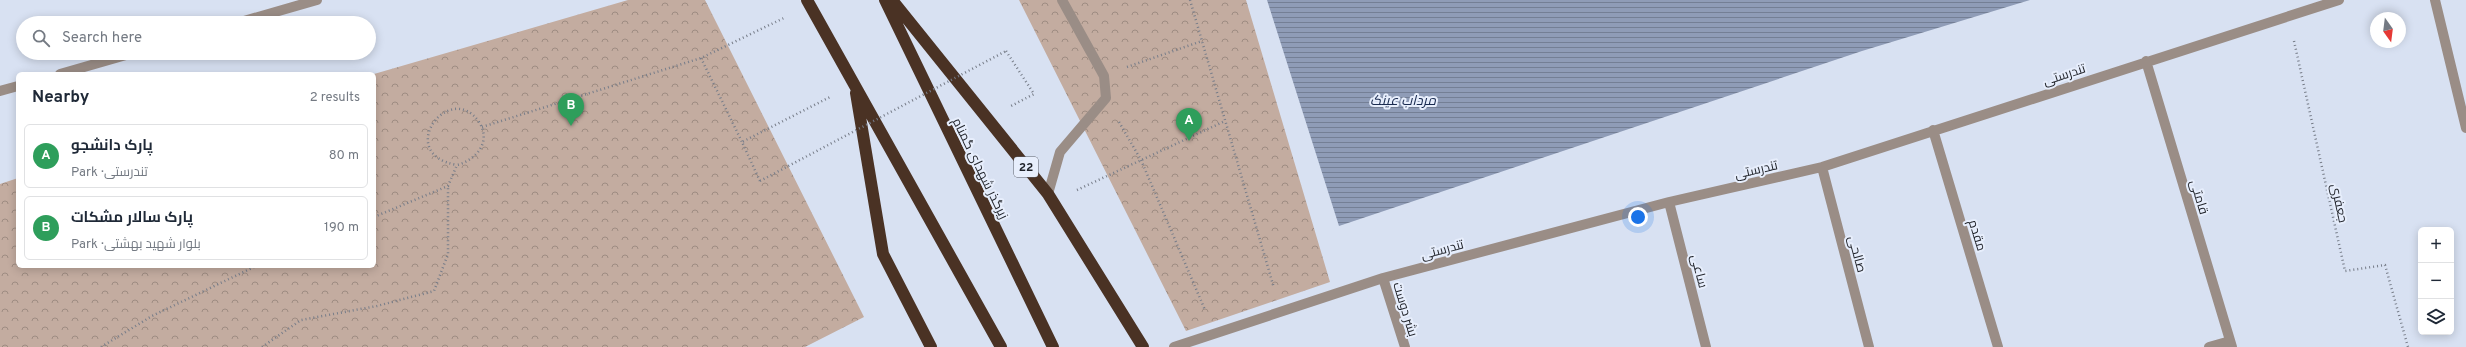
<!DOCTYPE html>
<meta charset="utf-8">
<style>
body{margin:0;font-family:Overpass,Cairo,sans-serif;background:#f2f2f3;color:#1f2937}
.controls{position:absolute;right:12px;bottom:12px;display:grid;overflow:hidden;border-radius:6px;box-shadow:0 2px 10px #0003}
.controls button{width:36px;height:36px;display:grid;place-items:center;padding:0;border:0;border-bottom:1px solid #e0e1e3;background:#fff;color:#1f2937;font:20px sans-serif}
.compass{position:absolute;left:2370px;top:12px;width:36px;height:36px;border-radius:50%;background:#fff;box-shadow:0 2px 10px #0003;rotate:166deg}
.you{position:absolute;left:1638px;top:217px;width:14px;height:14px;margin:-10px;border:3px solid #fff;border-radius:50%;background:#1a73e8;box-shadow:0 0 0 6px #1a73e833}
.badge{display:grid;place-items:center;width:26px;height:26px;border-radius:50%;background:#8d491c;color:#fff;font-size:13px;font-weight:700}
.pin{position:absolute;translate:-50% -33px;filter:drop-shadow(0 1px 2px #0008)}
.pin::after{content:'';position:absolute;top:21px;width:14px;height:12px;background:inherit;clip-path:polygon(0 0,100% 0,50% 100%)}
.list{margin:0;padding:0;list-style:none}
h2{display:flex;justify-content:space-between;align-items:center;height:52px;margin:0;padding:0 16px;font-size:17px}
h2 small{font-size:13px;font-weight:400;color:#747a83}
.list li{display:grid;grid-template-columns:26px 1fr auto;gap:12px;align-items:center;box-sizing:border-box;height:64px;margin:0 8px 8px;padding:0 8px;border:1px solid #e0e1e3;border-radius:6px}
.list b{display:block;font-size:15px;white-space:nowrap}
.list p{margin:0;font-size:13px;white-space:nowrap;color:#747a83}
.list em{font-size:13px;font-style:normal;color:#747a83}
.icon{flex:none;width:22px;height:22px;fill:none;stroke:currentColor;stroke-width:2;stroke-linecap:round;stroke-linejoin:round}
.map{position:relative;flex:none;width:2466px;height:347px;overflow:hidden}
.search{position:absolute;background:#fff;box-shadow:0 2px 10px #0003;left:16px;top:16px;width:360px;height:44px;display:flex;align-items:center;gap:10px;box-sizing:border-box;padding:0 14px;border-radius:22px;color:#747a83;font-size:15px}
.panel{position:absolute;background:#fff;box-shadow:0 2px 10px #0003;left:16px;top:72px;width:360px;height:196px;border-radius:6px}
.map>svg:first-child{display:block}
</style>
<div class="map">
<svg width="2466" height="347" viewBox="0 0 2466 347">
<defs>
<pattern id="park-crowns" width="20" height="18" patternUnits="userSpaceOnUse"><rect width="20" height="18" fill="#c3aca0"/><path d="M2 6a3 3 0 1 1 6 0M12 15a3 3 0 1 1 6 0" fill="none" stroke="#9e8c82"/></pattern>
<pattern id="water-rules" width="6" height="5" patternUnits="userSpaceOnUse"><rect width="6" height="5" fill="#8f9cb7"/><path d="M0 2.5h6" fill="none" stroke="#747f95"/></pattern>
</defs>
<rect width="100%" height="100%" fill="#d8e1f2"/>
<path fill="url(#park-crowns)" d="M628,0H705L864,317L805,347H0V184L18,178V266H374V74Z
M1019,0H1246L1330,282L1186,331Z"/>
<path fill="url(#water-rules)" d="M1267,0H2030L1862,51L1339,226Z"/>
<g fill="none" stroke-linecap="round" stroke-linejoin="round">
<path stroke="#777d89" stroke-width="2.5" stroke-dasharray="1 3" stroke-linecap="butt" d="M1190,0L1274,288
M2294,41L2345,271L2385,265L2408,347
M1006,51L1034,94L1011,106
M701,58L742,142
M1127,67L1202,41
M1119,122L1141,160L1205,310
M482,127L701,58L786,17
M760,181L742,142L830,97
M1077,190L1225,121
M374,217L448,186L457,165C476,160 492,142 479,122C450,79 393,154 457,165
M101,347L152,316L256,266
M262,347L301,320L377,306L434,291L448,254V186"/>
<path stroke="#9a8d86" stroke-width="10" d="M2435,0L2466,128
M237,23L317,0
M2146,61L2232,347
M60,74L133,53
M0,91L18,86
M1933,130L1998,347
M1822,167L1869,347
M1048,194L1060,152L1106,98L1104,76L1062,0
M1669,202L1706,347
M1383,278L1405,347
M1174,347L1383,278L1669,202L1822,167L2339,0
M2209,347L2230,341"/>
<path stroke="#4a3224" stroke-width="12" d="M807,0L1001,347
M885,0L1053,347
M892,0L1048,194L1143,347
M856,93L883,254L931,347"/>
<path stroke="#777d89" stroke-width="2.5" stroke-dasharray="1 3" stroke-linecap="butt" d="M760,181L1006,51"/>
</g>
<g text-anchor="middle" stroke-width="4" stroke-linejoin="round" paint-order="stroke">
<rect fill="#e7eefc" stroke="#5a5e68" stroke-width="1" x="1014" y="157" width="24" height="20" rx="3"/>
<g font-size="12" font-weight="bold" fill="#1e2128">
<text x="1026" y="171">22</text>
</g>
<g font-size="13" fill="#1e2128" stroke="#e7eefc">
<text transform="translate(2064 74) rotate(-18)" y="5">تندرستی</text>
<text transform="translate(981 168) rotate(64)" y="5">زیرگذر شهدای گمنام</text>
<text transform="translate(1756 169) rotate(-13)" y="5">تندرستی</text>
<text transform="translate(2200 197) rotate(73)" y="5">قامتی</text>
<text transform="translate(2340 203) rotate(78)" y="5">جعفری</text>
<text transform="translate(1978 235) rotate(73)" y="5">مقدم</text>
<text transform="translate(1442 249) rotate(-15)" y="5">تندرستی</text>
<text transform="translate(1858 254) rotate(75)" y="5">صالحی</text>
<text transform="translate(1700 271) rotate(76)" y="5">ساعی</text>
<text transform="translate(1406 309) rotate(73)" y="5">بشر دوست</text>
</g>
<g font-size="14" font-style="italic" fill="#192a4f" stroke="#e7eefc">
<text x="1403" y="105">مرداب عینک</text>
</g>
</g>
</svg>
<div class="controls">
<button>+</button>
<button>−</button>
<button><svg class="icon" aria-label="layers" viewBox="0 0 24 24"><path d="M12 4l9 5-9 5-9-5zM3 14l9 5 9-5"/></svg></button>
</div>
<svg class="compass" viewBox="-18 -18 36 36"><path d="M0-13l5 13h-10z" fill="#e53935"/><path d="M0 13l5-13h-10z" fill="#747a83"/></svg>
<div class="you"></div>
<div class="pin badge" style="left:1189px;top:141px;background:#2e9e5b">A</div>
<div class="pin badge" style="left:571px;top:126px;background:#2e9e5b">B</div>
<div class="search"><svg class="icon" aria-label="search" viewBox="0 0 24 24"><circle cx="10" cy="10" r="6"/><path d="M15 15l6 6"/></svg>Search here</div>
<section class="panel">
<h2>Nearby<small>2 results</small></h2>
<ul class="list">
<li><span class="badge" style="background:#2e9e5b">A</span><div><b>پارک دانشجو</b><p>Park · تندرستی</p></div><em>80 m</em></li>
<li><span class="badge" style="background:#2e9e5b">B</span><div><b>پارک سالار مشکات</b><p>Park · بلوار شهید بهشتی</p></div><em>190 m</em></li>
</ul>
</section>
</div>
